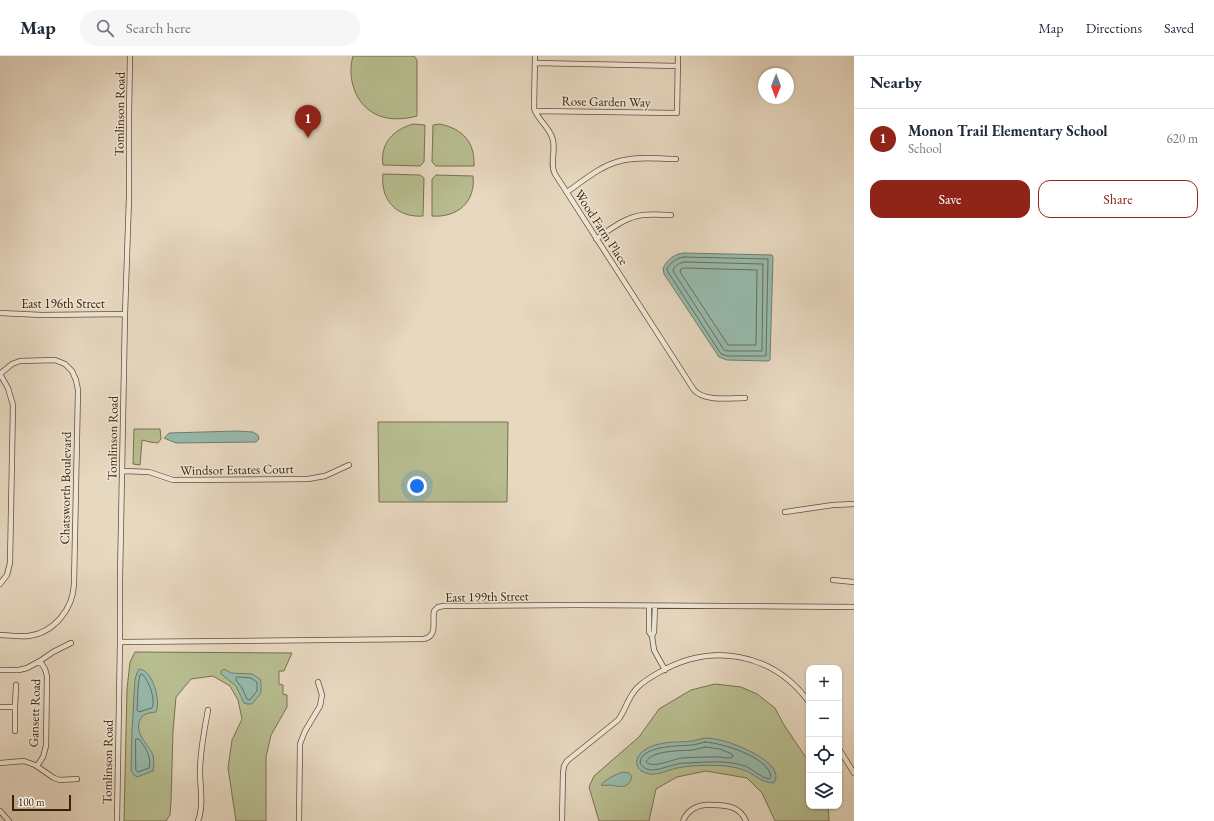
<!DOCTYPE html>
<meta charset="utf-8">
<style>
body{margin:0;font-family:"EB Garamond",serif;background:#f6f6f7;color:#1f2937}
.controls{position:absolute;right:12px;bottom:12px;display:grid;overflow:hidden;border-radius:8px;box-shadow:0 1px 3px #0004}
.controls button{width:36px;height:36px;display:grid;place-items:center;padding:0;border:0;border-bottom:1px solid #e0e1e3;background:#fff;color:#1f2937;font:20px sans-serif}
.compass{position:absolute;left:758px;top:12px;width:36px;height:36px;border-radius:50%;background:#fff;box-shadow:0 1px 3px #0004;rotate:181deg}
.scale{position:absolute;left:12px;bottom:10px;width:59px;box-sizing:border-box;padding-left:4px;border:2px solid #3b210b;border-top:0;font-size:11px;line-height:14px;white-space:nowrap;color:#3b210b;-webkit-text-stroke:3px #efe6d6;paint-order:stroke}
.you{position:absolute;left:417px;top:430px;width:14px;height:14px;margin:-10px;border:3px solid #fff;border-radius:50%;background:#1a73e8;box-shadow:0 0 0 6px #1a73e833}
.badge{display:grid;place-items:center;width:26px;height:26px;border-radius:50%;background:#8f2418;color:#fff;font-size:13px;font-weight:700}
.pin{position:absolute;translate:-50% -33px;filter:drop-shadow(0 1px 2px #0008)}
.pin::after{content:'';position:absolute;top:21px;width:14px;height:12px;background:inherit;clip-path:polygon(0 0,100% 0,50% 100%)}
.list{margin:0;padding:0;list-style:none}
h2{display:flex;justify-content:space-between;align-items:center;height:52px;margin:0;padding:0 16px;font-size:17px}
h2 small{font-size:13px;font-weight:400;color:#747a83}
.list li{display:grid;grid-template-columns:26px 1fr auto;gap:12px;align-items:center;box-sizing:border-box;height:60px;padding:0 16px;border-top:1px solid #e0e1e3}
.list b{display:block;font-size:15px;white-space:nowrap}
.list p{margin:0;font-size:13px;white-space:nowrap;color:#747a83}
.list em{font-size:13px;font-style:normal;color:#747a83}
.actions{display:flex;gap:8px;padding:12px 16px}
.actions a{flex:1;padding:9px 0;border:1px solid #8f2418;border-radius:12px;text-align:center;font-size:14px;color:#8f2418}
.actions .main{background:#8f2418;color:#fff}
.icon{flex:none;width:22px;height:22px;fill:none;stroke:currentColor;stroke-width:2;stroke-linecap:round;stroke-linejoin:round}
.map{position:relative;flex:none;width:854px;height:765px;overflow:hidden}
header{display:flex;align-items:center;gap:24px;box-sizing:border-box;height:56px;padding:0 20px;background:#fff;border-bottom:1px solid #e0e1e3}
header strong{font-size:19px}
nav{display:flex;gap:22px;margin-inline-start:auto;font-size:14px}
.search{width:280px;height:36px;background:#f6f6f7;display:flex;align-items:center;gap:10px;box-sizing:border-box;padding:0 14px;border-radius:22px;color:#747a83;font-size:15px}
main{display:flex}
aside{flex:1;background:#fff}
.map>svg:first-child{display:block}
</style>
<header>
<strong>Map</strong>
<div class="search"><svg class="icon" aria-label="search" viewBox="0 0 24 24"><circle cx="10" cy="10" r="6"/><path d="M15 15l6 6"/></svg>Search here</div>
<nav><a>Map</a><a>Directions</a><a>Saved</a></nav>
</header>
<main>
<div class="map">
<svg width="854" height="765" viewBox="0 0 854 765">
<rect width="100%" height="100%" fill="#e7d8c0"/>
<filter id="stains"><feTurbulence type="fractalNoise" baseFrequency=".005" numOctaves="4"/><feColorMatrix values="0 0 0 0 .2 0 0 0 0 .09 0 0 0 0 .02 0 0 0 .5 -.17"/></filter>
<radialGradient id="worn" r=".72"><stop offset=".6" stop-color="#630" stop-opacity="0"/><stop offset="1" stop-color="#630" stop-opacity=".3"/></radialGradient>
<path fill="#b8be91" stroke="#7a704e" d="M353,0H414L417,4V60C406,63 393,64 383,61C357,54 346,24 353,0Z
M413,68L425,69L424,106L420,110L383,109C380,87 393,74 413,68Z
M440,68C463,73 475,86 474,110H436L432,106L433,69Z
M383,118L420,119L424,122L423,160C397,162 380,144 383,118Z
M436,119L473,120C476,146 457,162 432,160V123Z
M378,366H508L507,446H379Z
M134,373H160L161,383L158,387L150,386L142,384L140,409L133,408Z
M135,596L292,597L284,615H279V628L283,629V638L287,639V651L271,679L266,701V765H236L228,712L232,684L242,663L238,644L230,630L213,620L191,623L176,641L173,675L171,746L170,759L166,765H124L127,633L130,606Z
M715,628L741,631L757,638L775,652L784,669L809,706V750H828L829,765H775L762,737L747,722L706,715L677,721L656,733L649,765H599L589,731L594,720L639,681L659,653L691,634Z"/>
<path fill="#97baad" stroke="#727d6c" d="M684,197L772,199L773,201L770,304L768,305L727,304L719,301L664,218L663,212C668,203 674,198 684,197Z
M237,375L253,376L258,379L259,383L256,386L176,387L164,382L169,377Z
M139,613C153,614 161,646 156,656C149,657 143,657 140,664C134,677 148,688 153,699C154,704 154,710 153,715L137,721L134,719L131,715L132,675L135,623L137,617Z
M224,613L231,617L252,618L260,623L261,627V637L252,648H247L244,647L236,630L221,618V615Z
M705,682C710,682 715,683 720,684C734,687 787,707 774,727C760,726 757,720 746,715C740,712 732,711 726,710C710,709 692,709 677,712C668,714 659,719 650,718C645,717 640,715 638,711C635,706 637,701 641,697C655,684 676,687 693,685C697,684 701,683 705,682Z
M622,716L629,717L632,721C628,733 621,731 611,729C607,729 604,730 601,729C606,723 615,719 622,716Z"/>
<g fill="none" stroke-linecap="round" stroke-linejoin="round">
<path stroke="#696e5c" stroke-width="1" d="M684,201L768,203L766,300H728L721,298L668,216L667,212C672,206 676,202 684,201Z
M685,206L763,208L762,295H728L724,294L673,215C674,209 680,207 685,206Z
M685,212L757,214L756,289H728L680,216L681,213Z
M142,618C149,624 156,644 152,652L145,654L139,656L137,654C138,643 137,631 140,619Z
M238,621L251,622L257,626V635L250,644L247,643L242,632L236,624V622Z
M136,683H139C145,691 152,701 149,712L138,716L136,714Z
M705,686C722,687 769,701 771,721L769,723C760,721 754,714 745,710C728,704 707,706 689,707C684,707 679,707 674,709C663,711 648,720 640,707C641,689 680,690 693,689C697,688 701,687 705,686Z
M705,691L720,693L732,698L733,701C729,703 723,701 718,701C706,701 694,701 682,702C673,703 653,713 646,706C652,694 680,695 693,694C697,693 701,692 705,691Z"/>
<g stroke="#664f38" stroke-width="6">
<path id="minor" d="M535,0L534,52C537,63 548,70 552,81C557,93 549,107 555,118L694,334C705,346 730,342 745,342
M535,7L678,10
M535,55L677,57L678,0
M567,136C583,125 600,110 620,105C638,100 658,103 676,103
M596,183C611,173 625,161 643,159C652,158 662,159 671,159
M0,257L42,259L125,258
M0,318L12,308L20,305L55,304L65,308L72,315L76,324L78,334L74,528C73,553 54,577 28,580C19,581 9,579 0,579
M0,318L8,332L13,349L10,507L7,519L0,528
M123,415L149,416L173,424L308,423L325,420L349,409
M785,456L833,449L854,448
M833,524L854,526
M649,550V576L652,580L654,594L665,614
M652,580L654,576L655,550
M120,586L424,583C438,580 432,565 434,555L438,551L444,550L577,549L854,551
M0,614H19L27,612L40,605L53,596L71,587
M0,651H15L16,629
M15,651V675
M839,693L854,717
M0,707L24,705L35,709L54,722L60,724L77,723
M37,710L43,701L46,690L47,620L45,613L40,605
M0,755L9,765
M117,765L120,586V522L125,258L129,142V58L130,0
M198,765C204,750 200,731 200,716C200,695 204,675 208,654
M299,765L300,688L305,675L320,650L322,639L318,626
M562,765L563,717L564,710L567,705L618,664C626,654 628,640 638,631C644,625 651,621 658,617C711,586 772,596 809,646
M683,765C689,751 701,748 714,749C728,749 740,751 746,765"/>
</g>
<use href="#minor" stroke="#efe6d6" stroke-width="4.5"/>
</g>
<g text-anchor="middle" stroke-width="3" stroke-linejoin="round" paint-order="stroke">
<g font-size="13" fill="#3b210b" stroke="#efe6d6">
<text transform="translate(606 45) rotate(1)" y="5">Rose Garden Way</text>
<text transform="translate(119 58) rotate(-89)" y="5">Tomlinson Road</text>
<text transform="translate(602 171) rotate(57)" y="5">Wood Farm Place</text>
<text x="63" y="252">East 196th Street</text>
<text transform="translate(112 382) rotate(-89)" y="5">Tomlinson Road</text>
<text transform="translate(237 413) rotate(-1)" y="5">Windsor Estates Court</text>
<text transform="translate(65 432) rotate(-89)" y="5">Chatsworth Boulevard</text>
<text transform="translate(487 540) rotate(-1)" y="5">East 199th Street</text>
<text transform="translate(34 657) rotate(-88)" y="5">Gansett Road</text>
<text transform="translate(107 706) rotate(-89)" y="5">Tomlinson Road</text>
</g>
</g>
<rect width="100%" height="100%" filter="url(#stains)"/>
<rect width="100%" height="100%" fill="url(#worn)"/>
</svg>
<div class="controls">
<button>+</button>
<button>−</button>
<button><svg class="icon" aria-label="locate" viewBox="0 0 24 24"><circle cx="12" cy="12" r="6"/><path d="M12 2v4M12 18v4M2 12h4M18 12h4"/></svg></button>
<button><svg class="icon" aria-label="layers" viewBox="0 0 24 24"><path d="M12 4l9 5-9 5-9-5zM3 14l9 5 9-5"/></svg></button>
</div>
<svg class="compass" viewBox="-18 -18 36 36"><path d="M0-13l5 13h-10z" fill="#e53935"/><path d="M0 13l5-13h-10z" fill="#747a83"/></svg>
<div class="scale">100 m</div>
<div class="you"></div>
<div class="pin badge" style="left:308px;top:82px">1</div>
</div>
<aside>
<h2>Nearby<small></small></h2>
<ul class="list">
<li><span class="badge">1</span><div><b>Monon Trail Elementary School</b><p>School</p></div><em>620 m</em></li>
</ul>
<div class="actions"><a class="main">Save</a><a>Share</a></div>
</aside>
</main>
